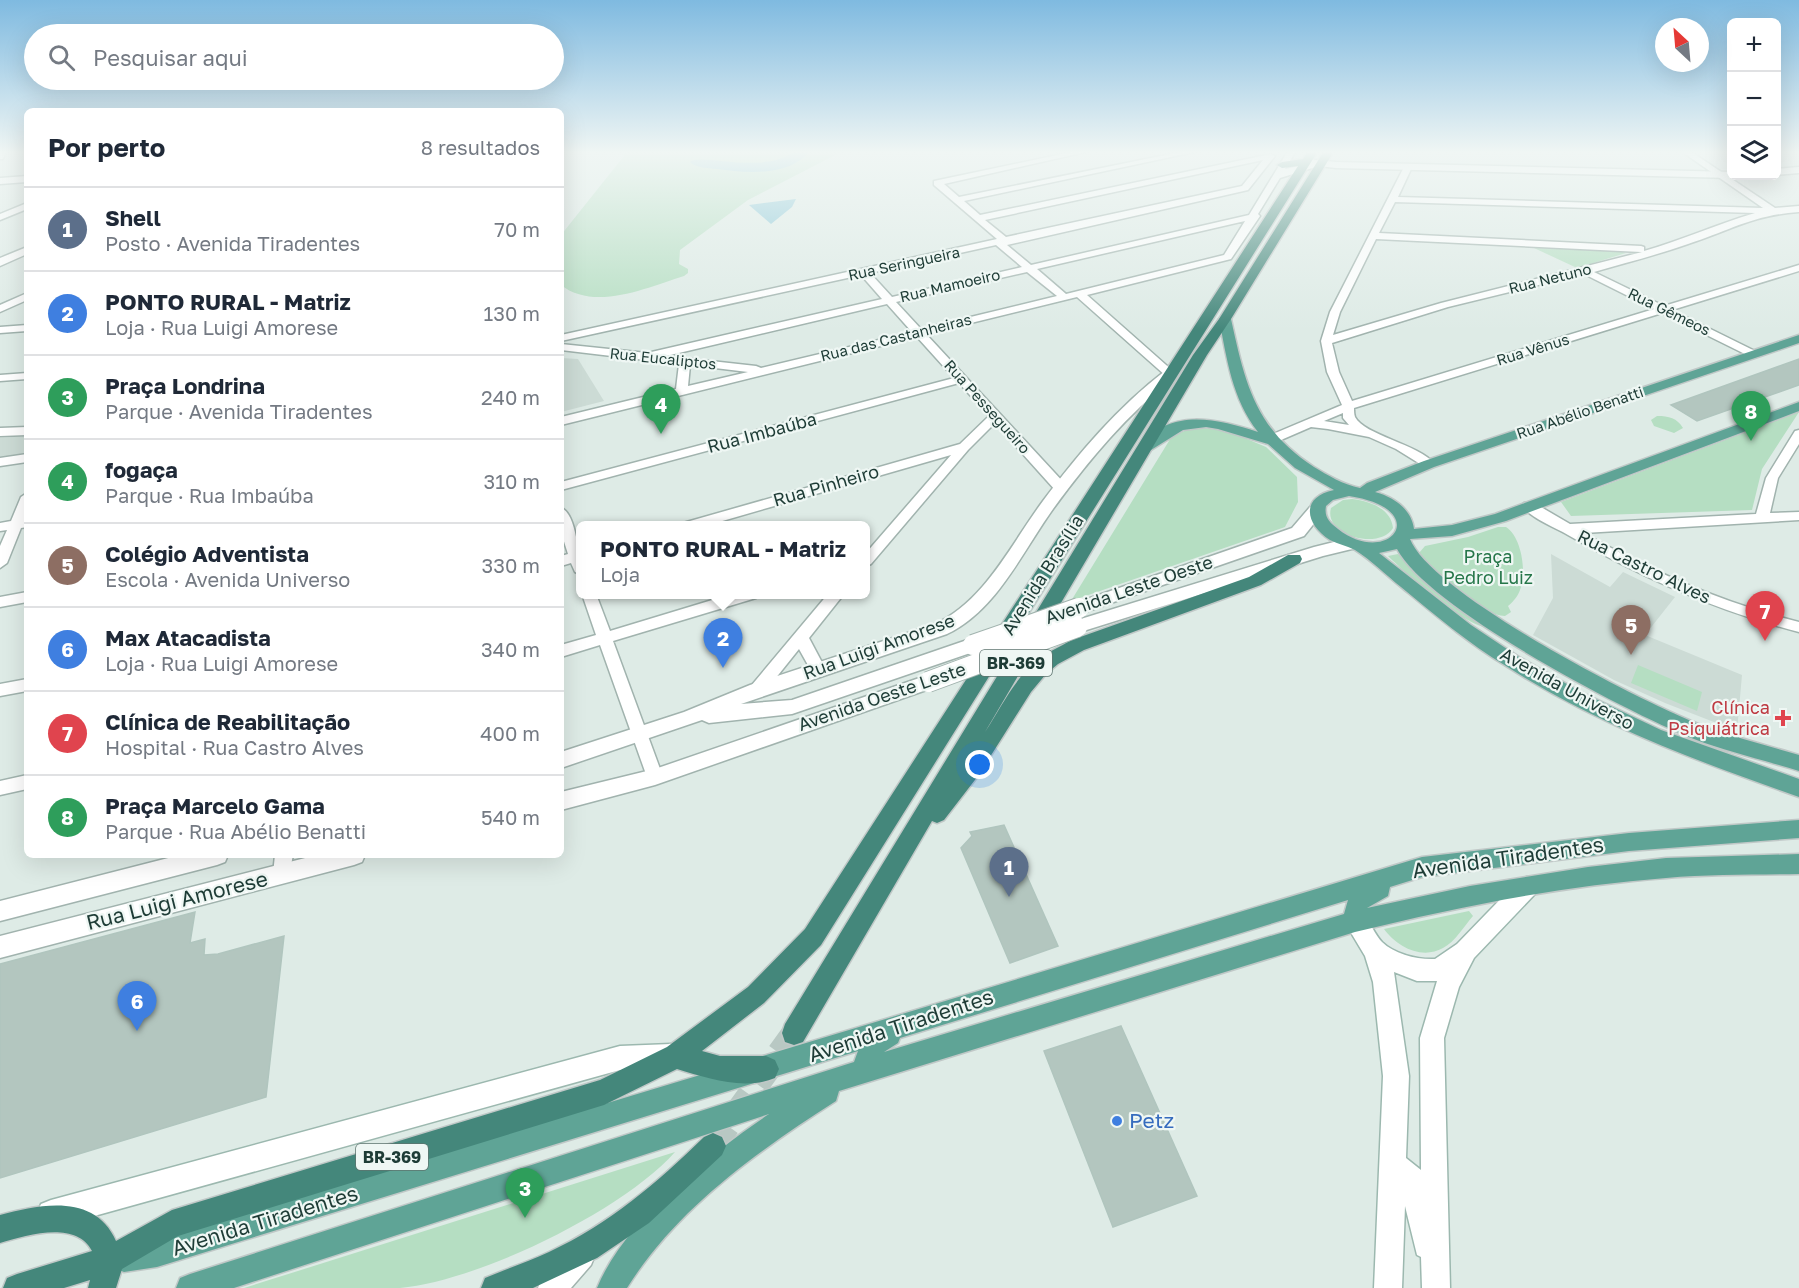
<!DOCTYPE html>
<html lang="pt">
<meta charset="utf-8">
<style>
body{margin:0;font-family:"Golos Text",sans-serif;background:#f6f6f7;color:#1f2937}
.controls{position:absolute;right:18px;top:18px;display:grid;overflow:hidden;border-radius:9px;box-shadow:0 6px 24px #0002}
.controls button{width:54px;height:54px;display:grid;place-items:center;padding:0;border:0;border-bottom:2px solid #e0e1e3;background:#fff;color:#1f2937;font:30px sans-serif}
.compass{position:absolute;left:1655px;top:18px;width:54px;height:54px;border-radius:50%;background:#fff;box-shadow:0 6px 24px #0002;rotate:334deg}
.you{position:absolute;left:980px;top:765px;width:21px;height:21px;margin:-15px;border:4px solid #fff;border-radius:50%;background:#1a73e8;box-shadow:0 0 0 9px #1a73e833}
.badge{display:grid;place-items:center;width:39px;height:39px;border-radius:50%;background:#0f766e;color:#fff;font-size:20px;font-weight:700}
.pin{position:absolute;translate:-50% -50px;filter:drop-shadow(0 2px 3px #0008)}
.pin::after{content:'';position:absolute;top:32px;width:21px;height:18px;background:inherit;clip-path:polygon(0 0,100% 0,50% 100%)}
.popup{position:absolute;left:576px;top:521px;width:294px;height:78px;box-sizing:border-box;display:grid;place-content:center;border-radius:9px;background:#fff;filter:drop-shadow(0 2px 4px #0005);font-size:20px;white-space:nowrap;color:#747a83}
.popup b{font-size:22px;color:#1f2937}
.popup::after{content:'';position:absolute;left:50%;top:100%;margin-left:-12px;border:12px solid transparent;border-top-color:#fff}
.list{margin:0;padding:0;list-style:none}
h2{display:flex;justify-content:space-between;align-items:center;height:78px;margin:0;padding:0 24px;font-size:26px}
h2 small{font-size:20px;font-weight:400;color:#747a83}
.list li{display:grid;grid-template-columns:39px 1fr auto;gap:18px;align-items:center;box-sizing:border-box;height:84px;padding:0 24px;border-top:2px solid #e0e1e3}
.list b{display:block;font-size:22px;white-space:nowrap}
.list p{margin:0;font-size:20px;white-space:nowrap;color:#747a83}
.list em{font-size:20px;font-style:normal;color:#747a83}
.icon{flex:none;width:33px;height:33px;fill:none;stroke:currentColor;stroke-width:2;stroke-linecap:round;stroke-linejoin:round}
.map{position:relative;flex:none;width:1799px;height:1288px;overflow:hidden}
.search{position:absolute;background:#fff;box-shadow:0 6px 24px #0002;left:24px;top:24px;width:540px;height:66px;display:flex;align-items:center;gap:15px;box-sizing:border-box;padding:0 21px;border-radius:33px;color:#747a83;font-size:22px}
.panel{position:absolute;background:#fff;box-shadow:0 6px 24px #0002;left:24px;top:108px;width:540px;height:750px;border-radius:9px}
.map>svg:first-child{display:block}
</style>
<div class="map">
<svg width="1799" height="1288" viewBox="0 0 1799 1288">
<rect width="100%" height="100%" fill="#deebe6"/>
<path fill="#ccdbd5" d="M561,358L578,359L604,401L561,412Z
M27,436V450L23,455L0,458V438Z
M1551,554L1610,587L1623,572L1675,597L1645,635L1742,675L1737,731L1665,703L1614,680L1533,635L1553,598Z"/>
<path fill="#b5dec2" d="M625,151H843L748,200L680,250L679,264L688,269V273L684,276C648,287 595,312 561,285V235L624,156Z
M1534,248L1619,251L1626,253L1577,268Z
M1799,412L1762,469L1752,510L1571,516L1561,502Z
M1657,416C1669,416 1677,418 1683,428L1674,433L1654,426L1651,420Z
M1194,427L1228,431L1266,447L1297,477L1298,502L1285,527L1071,601L1172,436Z
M1352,499C1369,501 1391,508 1393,528C1379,551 1323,535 1331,508L1343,500Z
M1498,527H1506C1522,537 1527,574 1520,590C1518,596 1513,602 1508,606L1511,612L1505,616C1482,616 1443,577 1424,562L1419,553L1425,546L1468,537Z
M1398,554L1446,596L1494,629C1463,627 1411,578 1388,556Z
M1638,665L1702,692L1697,711L1631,683Z
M1469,911L1473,916C1464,926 1455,942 1443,948C1422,960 1397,947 1384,929Z
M675,1152C623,1211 478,1281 400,1288C383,1288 366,1288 349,1288C314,1288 279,1288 244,1288Z"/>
<path fill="#81c3d5" d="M796,199L792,207L771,224L749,205Z"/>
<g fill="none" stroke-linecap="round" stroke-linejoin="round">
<path fill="#81c3d5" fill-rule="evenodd" d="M795,151H810C789,177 746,173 717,169C708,168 696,168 690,162C700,152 763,176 795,151Z"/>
</g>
<path fill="#b3c6bf" stroke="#b0c5be" stroke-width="1.5" d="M1799,359V385L1697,421L1671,405Z
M1004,825L1058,946L1010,963L961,848L972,836L970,832Z
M195,912L190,943L205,939L204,955L218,954L284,936L266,1097L0,1178V964Z
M1121,1026L1197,1196L1113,1227L1044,1051Z"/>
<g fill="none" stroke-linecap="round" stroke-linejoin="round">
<path stroke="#b8c8c3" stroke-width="25" stroke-dasharray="25 13" stroke-linecap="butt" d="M713,1146L794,1033"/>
<g stroke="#a1b3ae" stroke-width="3">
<path id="minor" d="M0,151H6L3,159H0Z
M1076,151H1090L944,184L959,197L1185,151H1199L964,201L980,215L1271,154L1275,156L1248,190L1007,245L1031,265L1249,215L1288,151H1296L1285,169L1318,162L1322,165L1280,178L1258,214L1260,216L1231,259L1087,295L1174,372V376H1166L1077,297L926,334L1066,485L1067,488L1066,491H1056L995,423L968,450L871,564L866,566V553L951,455L705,526H682L683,523L960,444L989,416L959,383L561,490V482L954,378L917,337L561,425V417L676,389L679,364L561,350V344L647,353L882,299L861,275L561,341V335L997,239L934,185V181ZM1263,160L1242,186L1006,237L985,220ZM1245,221L1224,255L1066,294L1037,269ZM996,245L1022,267L892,297L870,273ZM1027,272L1057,296L921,329L896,302ZM887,304L912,332L761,368L756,366L666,356ZM690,365L748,372L688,386Z
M1681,151H1690L1775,208L1799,206V212C1753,215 1729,231 1688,244C1657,255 1625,263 1594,272L1664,306L1799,265V271L1672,310L1757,352V356H1749L1662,313L1354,408C1354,411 1354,414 1355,417C1364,435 1418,444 1435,464L1433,467H1425L1396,449L1369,437L1328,429L1311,427L1274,443H1266V437L1342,405L1327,372L1321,341L1330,312L1405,165L1412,167L1398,197L1763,208ZM1395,202L1755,213C1718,224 1682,240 1644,251V247L1641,246L1379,233ZM1376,239L1641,252H1642L1441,303L1333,335L1340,312ZM1584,274L1654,309L1352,401L1339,372L1332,343L1448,307ZM1343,413V418L1349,425L1324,421Z
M27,176V182L0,184V178Z
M27,203V209L0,220V214Z
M27,293V300L0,312V305Z
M27,325V331L0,333V327Z
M27,373V379L0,381V375Z
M27,427V435L0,436V428Z
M1799,430V444L1778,478L1770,513L1799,512V520L1584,533C1652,572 1723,603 1799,622V632C1717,611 1642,578 1568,535C1554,527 1532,519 1522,506L1524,503H1534L1570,524L1756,514L1766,478L1795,431Z
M27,454V462L0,466V458Z
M27,493L25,519H27V527L21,528L7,563L0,568V546L7,530L0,531V523L11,521L21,497Z
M561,508C576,512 580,560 580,574L575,572L571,563L561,566V556L568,554L561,532Z
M27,592V602L0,607V597Z
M582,594H596L610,631L732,594H758L756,598L613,641L663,777L661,782L655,784L649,782L647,777L600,645L561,657V645L596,635Z
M828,594H844L809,638L826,670L823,674H813L799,649L763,694H751L749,690L751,686Z
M27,679V691L0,696V684Z
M27,775V789L0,795V781Z
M275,855H293L288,880L282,882L276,880L273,874Z"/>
</g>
<g stroke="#a1b3ae" stroke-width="3">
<path id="tertiary" d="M1306,159L1336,162L1732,172V176H1737L1732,178L1336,168L1302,164V160Z
M1799,167V173L1776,175V169Z
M27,247V254L0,266V258Z
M1170,370L1177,374L1175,377C1127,414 1089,460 1053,509C1022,552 997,610 947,634L741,704L792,700L973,638L979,640L982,645L979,650L792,714L709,723L702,720L561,768V752L684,712L750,685L935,624C985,601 1011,544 1043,501C1079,453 1117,408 1165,371Z
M1316,506L1324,511L1304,536L1085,612L1079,614L1073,612L1070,608L1073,604L1292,528L1310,507Z
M1350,538L1356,540L1358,544L1356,548L1323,556L1077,633L1071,632L1068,627L1071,622L1314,547Z
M928,675L935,677L937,682L935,687L655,785L561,810V792L655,769Z
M180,855H228L225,862L217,865L0,921V901Z
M317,855H365L362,862L354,865L0,958V936Z
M581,1241L591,1245L595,1255L591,1265L571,1288H538C545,1270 563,1248 581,1241Z"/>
</g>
<g stroke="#9cb8af" stroke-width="3">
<path id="secondary" d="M1527,877L1535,880L1538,887L1535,894L1474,958L1459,987L1444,1038L1450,1288H1422L1421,1257L1417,1255L1405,1206L1402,1288H1374L1383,1076L1373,982L1365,956L1344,921L1347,914L1355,910C1369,916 1372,931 1382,942C1394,954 1418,960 1435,959L1457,944L1519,880ZM1394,972L1417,981H1437L1420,1038L1421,1170L1406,1158L1409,1076Z
M671,1044L680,1047L683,1056L680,1065L671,1068L620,1070L51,1228L41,1224L37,1214L41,1204L51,1200L620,1046Z"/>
</g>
<g stroke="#c0c8c7" stroke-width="3">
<path id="primary" d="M1225,315L1231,319C1245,383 1255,429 1314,467C1327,475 1344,485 1360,488L1367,483L1424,461L1799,335V343L1434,467L1375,492C1393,497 1411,508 1414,529L1452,525L1495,514L1799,402V411L1506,521L1452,536L1410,539C1431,594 1648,706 1707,727C1737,738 1769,746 1799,755V771C1764,760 1728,752 1694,739C1627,712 1429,609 1397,549L1379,553L1471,625L1519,657L1581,692L1661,730L1799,779V797C1697,761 1598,725 1506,666C1468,643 1435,615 1401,587C1386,575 1371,560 1355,550C1347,546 1338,544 1330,540C1305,524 1300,497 1334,490L1295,468L1268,444L1218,429L1206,427L1183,430L1151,450H1141L1139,447C1170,407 1217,419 1258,432C1232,399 1227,359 1219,319ZM1349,496C1435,509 1389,569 1338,529C1329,522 1324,517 1326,506L1333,500Z
M1799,820V838L1629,851L1422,877L1390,887L1388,896L1367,908L1470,886L1588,867L1666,858L1799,854V874C1755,875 1710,874 1666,878C1561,886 1457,907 1355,932L839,1091L836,1101C758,1151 677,1208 627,1288H597C624,1221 710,1154 769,1114L234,1288H176L180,1278L190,1274L854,1062L858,1051L157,1267L124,1272L114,1268L110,1258L114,1248L124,1244L157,1239L1422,857L1629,833ZM1348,900L1344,914L884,1052L898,1043L900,1038Z"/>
</g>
<g stroke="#c0c8c7" stroke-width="3">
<path id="trunk" d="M1308,151H1318L821,945L764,1003L702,1051L720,1056H766L775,1060L779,1069L775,1078C744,1091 707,1078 677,1069L604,1105L178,1236L122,1269L116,1288H88L90,1280L64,1288H3L7,1278L17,1274L92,1251C76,1220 27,1235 0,1243V1215C41,1204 95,1193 116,1241L172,1210L600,1080L667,1047L748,987L805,929L1298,166L1282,168L1277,165L1282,162L1303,159Z
M1324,151H1334L1231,319L1207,355L985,732C1000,709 1014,680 1035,662C1046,653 1059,647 1072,640L1249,577L1288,555H1300L1302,559L1300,563L1261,585L1084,650L1058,664L1046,674L1031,692L978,776L944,820L937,823L932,821L803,1042L794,1045L785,1042L782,1033L785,1024L1193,355L1219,319Z
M713,1133L722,1137L726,1146L722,1155L649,1223L597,1258L533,1288H481L485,1278C506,1269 528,1262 549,1252C609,1224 657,1183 704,1137Z"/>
</g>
<use href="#minor" fill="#fff" fill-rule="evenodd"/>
<use href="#tertiary" fill="#fff" fill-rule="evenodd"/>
<use href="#secondary" fill="#fff" fill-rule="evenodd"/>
<use href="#primary" fill="#5fa496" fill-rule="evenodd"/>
<use href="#trunk" fill="#44877b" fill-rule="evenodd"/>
<g stroke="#a1b3ae" stroke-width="22" stroke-linecap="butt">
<path id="tertiary-bridge" d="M973,645L1079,608
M928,682L1077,627"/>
</g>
<use href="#tertiary-bridge" stroke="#fff" stroke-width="20"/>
</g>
<linearGradient id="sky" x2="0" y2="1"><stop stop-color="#7fbae0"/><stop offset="0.46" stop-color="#f0f6f4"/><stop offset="1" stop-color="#f0f6f4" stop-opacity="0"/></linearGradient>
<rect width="1799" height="331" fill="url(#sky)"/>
<path fill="#e0444e" stroke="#eff7f4" stroke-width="2" d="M1780 709h6v6h6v6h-6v6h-6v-6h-6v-6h6z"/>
<circle fill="#3f7fe0" stroke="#eff7f4" stroke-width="2" cx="1117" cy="1121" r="6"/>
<g text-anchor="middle" stroke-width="4.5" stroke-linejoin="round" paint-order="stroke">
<g font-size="15" fill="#1e3c36" stroke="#eff7f4">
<text transform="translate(904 264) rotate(-12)" y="5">Rua Seringueira</text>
<text transform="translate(1550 279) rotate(-14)" y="5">Rua Netuno</text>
<text transform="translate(950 286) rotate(-13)" y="5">Rua Mamoeiro</text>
<text transform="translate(1669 312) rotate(26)" y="5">Rua Gêmeos</text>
<text transform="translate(896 338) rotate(-14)" y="5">Rua das Castanheiras</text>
<text transform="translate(1533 350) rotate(-17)" y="5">Rua Vênus</text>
<text transform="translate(663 359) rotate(6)" y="5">Rua Eucaliptos</text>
<text transform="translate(987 407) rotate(48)" y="5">Rua Pessegueiro</text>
<text transform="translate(1580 413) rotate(-19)" y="5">Rua Abélio Benatti</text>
</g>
<g fill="#eff7f4" stroke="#5d746f" stroke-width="1.5">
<rect x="980" y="650" width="72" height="26" rx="4.5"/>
<rect x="356" y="1144" width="72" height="26" rx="4.5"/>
</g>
<g font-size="16" font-weight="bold" fill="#1e3c36">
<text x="1016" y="669">BR-369</text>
<text x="392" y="1163">BR-369</text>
</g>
<g font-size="18" fill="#1e3c36" stroke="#eff7f4">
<text transform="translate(762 433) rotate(-15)" y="6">Rua Imbaúba</text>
<text transform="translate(826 486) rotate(-16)" y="6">Rua Pinheiro</text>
<text transform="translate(1644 567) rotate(26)" y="6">Rua Castro Alves</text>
<text transform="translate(1043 575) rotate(-58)" y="6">Avenida Brasília</text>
<text transform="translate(1129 590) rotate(-19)" y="6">Avenida Leste Oeste</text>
<text transform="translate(879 647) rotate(-20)" y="6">Rua Luigi Amorese</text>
<text transform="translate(1567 689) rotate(29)" y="6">Avenida Universo</text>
<text transform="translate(882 697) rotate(-19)" y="6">Avenida Oeste Leste</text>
</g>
<g font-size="18" fill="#257649" stroke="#eff7f4">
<text x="1488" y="563">Praça<tspan x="1488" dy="21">Pedro Luiz</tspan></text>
</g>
<g font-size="18" fill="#be3a42" stroke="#eff7f4" text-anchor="end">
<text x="1770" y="714">Clínica<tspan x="1770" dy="21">Psiquiátrica</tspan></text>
</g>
<g font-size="21" fill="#1e3c36" stroke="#eff7f4">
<text transform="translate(1508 858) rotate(-8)" y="7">Avenida Tiradentes</text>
<text transform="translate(177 901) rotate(-14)" y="7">Rua Luigi Amorese</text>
<text transform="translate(901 1026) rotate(-18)" y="7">Avenida Tiradentes</text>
<text transform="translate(265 1221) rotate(-17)" y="7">Avenida Tiradentes</text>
</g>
<g font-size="21" fill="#366cbe" stroke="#eff7f4" text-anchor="start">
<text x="1129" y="1128">Petz</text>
</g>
</g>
</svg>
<div class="controls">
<button>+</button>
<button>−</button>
<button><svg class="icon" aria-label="layers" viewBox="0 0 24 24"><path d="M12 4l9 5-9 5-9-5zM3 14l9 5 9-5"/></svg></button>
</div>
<svg class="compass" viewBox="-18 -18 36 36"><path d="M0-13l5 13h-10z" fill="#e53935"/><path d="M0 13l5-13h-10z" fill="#747a83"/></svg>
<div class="you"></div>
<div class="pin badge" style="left:1009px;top:897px;background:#5c6f8a">1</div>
<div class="pin badge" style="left:723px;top:668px;background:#3f7fe0">2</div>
<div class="popup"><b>PONTO RURAL - Matriz</b>Loja</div>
<div class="pin badge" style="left:525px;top:1218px;background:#2e9e5b">3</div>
<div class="pin badge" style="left:661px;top:434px;background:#2e9e5b">4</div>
<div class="pin badge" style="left:1631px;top:655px;background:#8d6e63">5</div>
<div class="pin badge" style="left:137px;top:1031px;background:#3f7fe0">6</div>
<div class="pin badge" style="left:1765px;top:641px;background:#e0444e">7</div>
<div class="pin badge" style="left:1751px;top:441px;background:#2e9e5b">8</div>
<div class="search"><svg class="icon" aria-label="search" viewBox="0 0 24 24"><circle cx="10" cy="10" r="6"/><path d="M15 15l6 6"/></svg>Pesquisar aqui</div>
<section class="panel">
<h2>Por perto<small>8 resultados</small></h2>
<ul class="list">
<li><span class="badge" style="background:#5c6f8a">1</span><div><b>Shell</b><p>Posto · Avenida Tiradentes</p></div><em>70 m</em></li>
<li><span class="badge" style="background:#3f7fe0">2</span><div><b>PONTO RURAL - Matriz</b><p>Loja · Rua Luigi Amorese</p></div><em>130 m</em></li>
<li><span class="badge" style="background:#2e9e5b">3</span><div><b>Praça Londrina</b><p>Parque · Avenida Tiradentes</p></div><em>240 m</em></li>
<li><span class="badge" style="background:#2e9e5b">4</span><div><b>fogaça</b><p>Parque · Rua Imbaúba</p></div><em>310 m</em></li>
<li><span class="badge" style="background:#8d6e63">5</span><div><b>Colégio Adventista</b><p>Escola · Avenida Universo</p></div><em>330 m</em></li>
<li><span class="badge" style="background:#3f7fe0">6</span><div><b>Max Atacadista</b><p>Loja · Rua Luigi Amorese</p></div><em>340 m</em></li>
<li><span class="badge" style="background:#e0444e">7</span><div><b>Clínica de Reabilitação</b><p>Hospital · Rua Castro Alves</p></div><em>400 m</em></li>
<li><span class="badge" style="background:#2e9e5b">8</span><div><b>Praça Marcelo Gama</b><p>Parque · Rua Abélio Benatti</p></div><em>540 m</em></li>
</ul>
</section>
</div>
